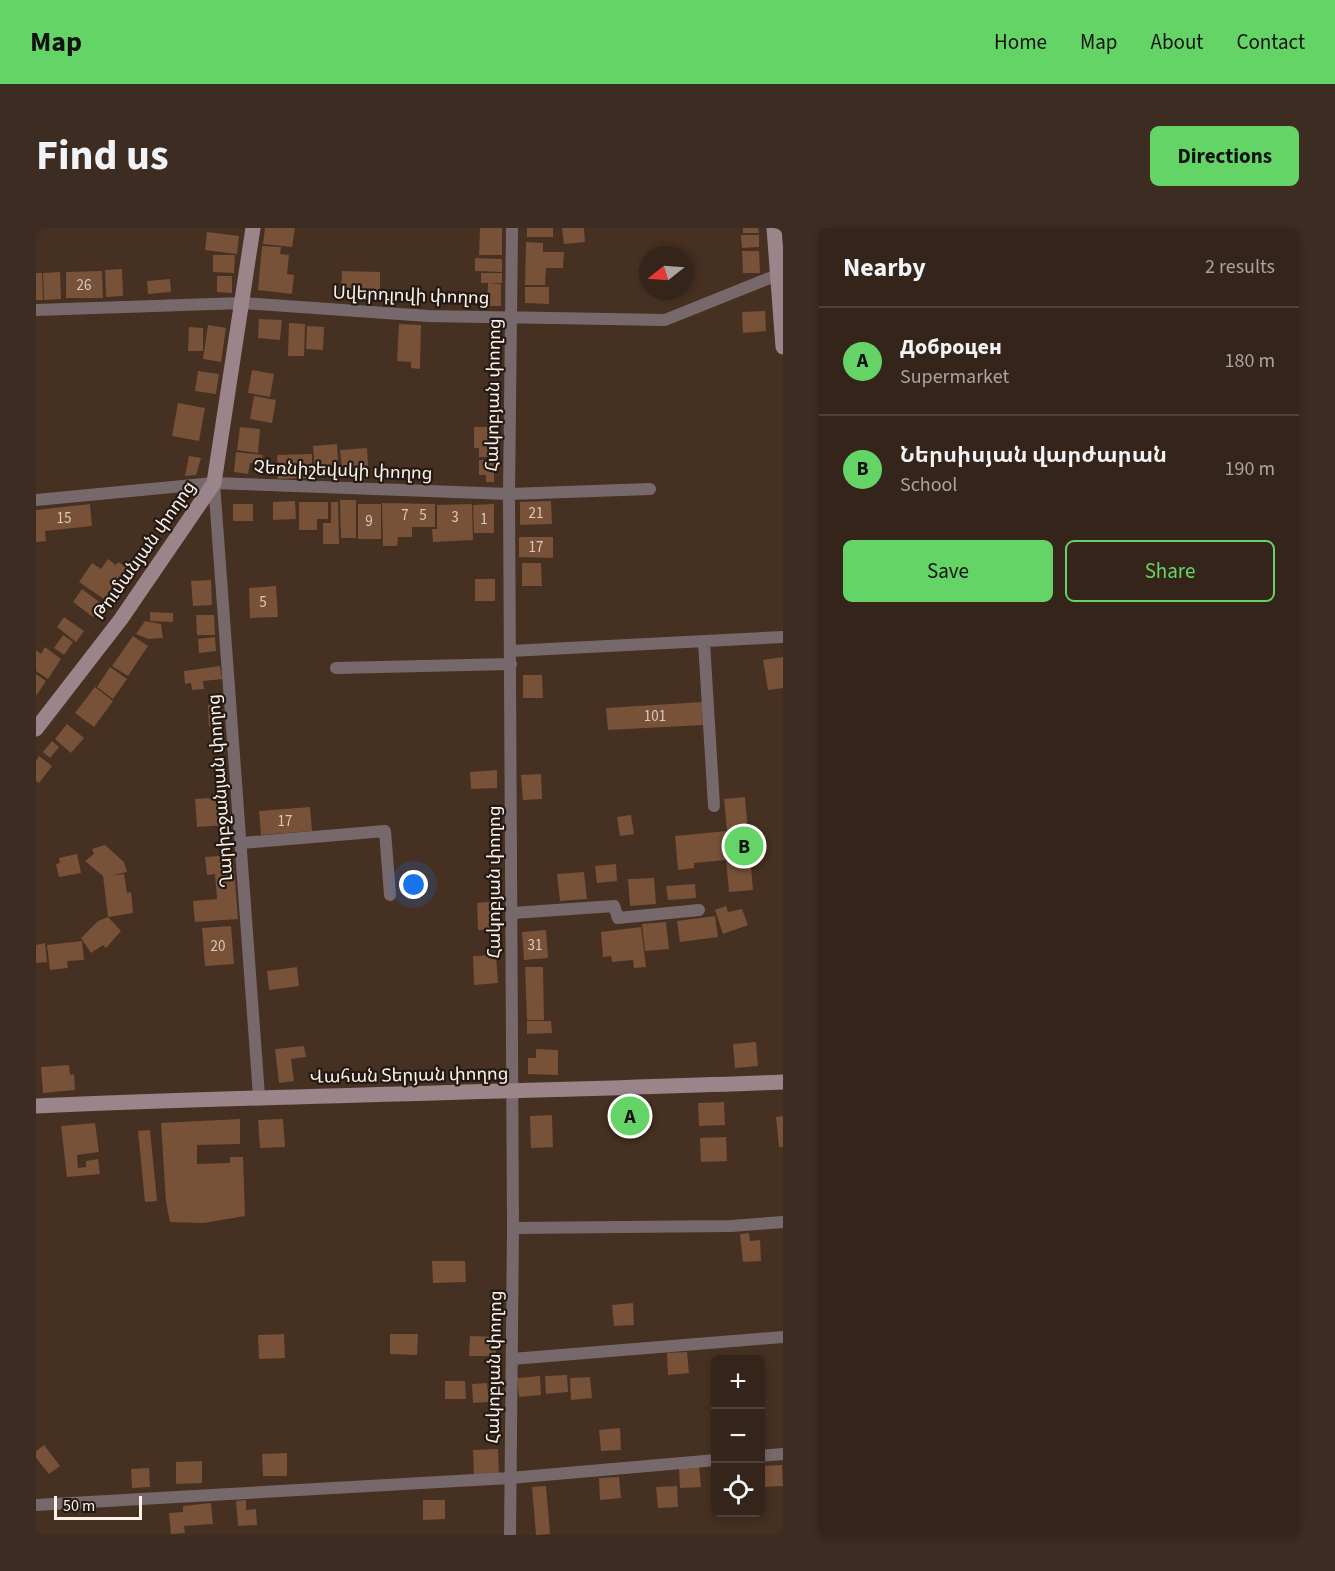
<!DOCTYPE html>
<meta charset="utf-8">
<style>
body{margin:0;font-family:"Source Sans 3","Noto Sans Armenian",sans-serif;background:#3c2c22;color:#f1f3f6}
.controls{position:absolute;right:18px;bottom:18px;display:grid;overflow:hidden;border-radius:9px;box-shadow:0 3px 9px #0003}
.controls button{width:54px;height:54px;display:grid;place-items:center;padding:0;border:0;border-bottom:2px solid #4e4138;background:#342419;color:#f1f3f6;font:30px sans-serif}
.compass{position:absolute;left:603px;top:18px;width:54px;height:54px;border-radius:50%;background:#342419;box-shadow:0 3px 9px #0003;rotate:253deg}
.scale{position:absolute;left:18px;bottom:15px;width:88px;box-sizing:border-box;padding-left:6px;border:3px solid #fdf2ea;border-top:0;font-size:16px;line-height:21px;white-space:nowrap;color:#fdf2ea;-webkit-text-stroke:4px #241a14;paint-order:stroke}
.you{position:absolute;left:378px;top:657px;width:21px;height:21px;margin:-15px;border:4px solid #fff;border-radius:50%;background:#1a73e8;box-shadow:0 0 0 9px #1a73e833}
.badge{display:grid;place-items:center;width:39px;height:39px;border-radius:50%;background:#65d467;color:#111;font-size:20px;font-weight:700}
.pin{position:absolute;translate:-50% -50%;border:3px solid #fff;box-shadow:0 2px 6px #0006}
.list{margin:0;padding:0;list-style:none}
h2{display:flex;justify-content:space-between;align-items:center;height:78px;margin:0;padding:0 24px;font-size:26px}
h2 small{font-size:20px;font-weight:400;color:#a9a4a2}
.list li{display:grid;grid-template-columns:39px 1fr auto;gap:18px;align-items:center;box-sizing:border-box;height:108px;padding:0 24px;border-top:2px solid #4e4138}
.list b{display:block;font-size:22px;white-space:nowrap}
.list p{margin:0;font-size:20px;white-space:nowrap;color:#a9a4a2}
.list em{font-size:20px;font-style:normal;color:#a9a4a2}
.actions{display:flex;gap:12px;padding:18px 24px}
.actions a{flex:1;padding:14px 0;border:2px solid #65d467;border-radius:9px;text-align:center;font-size:21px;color:#65d467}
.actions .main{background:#65d467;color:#111}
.icon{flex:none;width:33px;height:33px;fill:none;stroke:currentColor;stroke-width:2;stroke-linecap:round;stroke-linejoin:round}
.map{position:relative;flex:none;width:747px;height:1307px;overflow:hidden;border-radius:9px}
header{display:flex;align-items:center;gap:36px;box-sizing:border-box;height:84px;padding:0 30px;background:#65d467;color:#111}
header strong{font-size:28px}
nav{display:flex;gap:33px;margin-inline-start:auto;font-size:21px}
.intro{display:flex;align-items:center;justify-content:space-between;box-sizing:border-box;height:144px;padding:0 36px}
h1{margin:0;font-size:42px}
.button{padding:15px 27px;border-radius:9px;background:#65d467;color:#111;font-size:21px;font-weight:700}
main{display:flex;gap:36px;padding:0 36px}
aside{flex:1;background:#342419;border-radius:9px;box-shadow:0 3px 9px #0003}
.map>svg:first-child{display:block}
</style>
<header>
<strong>Map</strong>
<nav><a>Home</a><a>Map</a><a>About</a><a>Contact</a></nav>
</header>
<div class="intro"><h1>Find us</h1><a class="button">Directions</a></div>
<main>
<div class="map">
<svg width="747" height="1307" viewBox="0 0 747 1307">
<rect width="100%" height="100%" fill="#453021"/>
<path fill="#775138" d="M229,0H259L256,19L227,16Z
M444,0H466V27H443Z
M491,0H517V9H491Z
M526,0H548L549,14L528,16Z
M707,0H722L723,5H707Z
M171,4L203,8L201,26L169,22Z
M705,7H723V19L706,20Z
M490,14L507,15V24H528L527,40H510L509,57H489Z
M226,18L245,19L244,26L253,27L251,46L258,47L256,66L222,62Z
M706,23H723L724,45H707Z
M177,27H199L198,45L177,44Z
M439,30L466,31V44L439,43Z
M86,41L87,68L70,69L69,42Z
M66,43L67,70H30V44Z
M306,43L344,44V72H325V63H305Z
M24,44L25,71L8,72L7,45Z
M0,45H6L7,72H0Z
M445,45H466V55H445Z
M181,48H196V65L181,64Z
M134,51L135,64L112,66L111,53Z
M452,55L465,56V78H451Z
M489,59H513V76L489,75Z
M729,83L730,103L707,105L706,84Z
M223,91L246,92L244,112L222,110Z
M253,95L269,96L268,128H252Z
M363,96L385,97L384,141L375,140V134L361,133Z
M172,97L190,100L185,134L167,131Z
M271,98L288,99L287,122L270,121Z
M153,99L167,100V123H152Z
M216,142L238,146L234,169L212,165Z
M162,143L183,146L180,166L159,163Z
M218,168L240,172L236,195L214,191Z
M142,175L169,180L163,213L136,208Z
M204,199L224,201L222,225L201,222Z
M438,199H459V229H443V220H438Z
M301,216L303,250H298V240L279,242L277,218Z
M331,220L332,238L306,240L304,222Z
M200,224L227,227L225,236L214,235L212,246L198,244Z
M276,226V250L242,251L241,227Z
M153,228L165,230L160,247L149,248Z
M443,232H458V254H450V247H443Z
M304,272H320V310H305Z
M259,273L260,291L237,292V274Z
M515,273L516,296L484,297V274Z
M263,274H292V291H281V302H263Z
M295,274H302L303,316H287V295H295Z
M346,275L399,276V299H376V309H362L361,318H347Z
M54,276L56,298L9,303L10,313L0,314V282Z
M197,276H217V293H197Z
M322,276H345V311H322Z
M436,276L437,312L397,314L396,301H401V277Z
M458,276V305H438L437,277Z
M483,309H517V330L483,329Z
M72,331L80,337L82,334L97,343L88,356L91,358L78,378L43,354L56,335L65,341Z
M486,335H505L506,358H486Z
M439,351H459V373H439Z
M175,352L176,377L157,378L155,353Z
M240,358L242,389L214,390L213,360Z
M46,361L66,376L57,389L37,374Z
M114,384L137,385V394L114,393Z
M160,387H178L179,407H161Z
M28,389L48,403L40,414L21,399Z
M109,393L125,396L127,410L112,411L100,406Z
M27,407L37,414L28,427L18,420Z
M97,408L112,418L92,448L76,438Z
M179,409L180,423L163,425L162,411Z
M9,419L25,431L12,451L0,443V422L5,426Z
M747,429V460L732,462L727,432Z
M184,438L186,451L167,453L168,461L156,462L155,455L149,456L148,443Z
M74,439L91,451L77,471L61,459Z
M0,446L10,453L0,468Z
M487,447H506L507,470H487Z
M59,459L77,473L58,499L39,485Z
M666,474L667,497L572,502L570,480Z
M186,476L187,497L173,498L172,477Z
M31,496L48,510L35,525L19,511Z
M16,513L23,519L14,530L7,524Z
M3,528L16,538L3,555L0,553V533Z
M461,542V560L435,561L434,544Z
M505,546L506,571L487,572L485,547Z
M190,569L192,597L161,599L159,571Z
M709,569L717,662L693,664L690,632L658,635V640L642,642L639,608L691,603L688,571Z
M274,579L276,603L225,607L223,583Z
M595,587L598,606L584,608L581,589Z
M69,617L88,634L91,644L74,648L88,646L91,665L95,664L97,685L72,689L67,648L49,633L58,626L56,621Z
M41,626L45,645L23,649L20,636L24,635L23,630Z
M197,627L202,691L159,694L157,673L181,671L179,646L171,647L169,629Z
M580,636L581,653L561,655L559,638Z
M548,644L551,671L524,673L521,646Z
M618,650L620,676L594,678L592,651Z
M659,656L660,670L632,672L630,658Z
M460,673L462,701L442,702L441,675Z
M690,678L692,684L706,681L712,697L687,706L679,682Z
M679,688L682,709L644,714L641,693Z
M72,689L85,703L70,720L67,717L55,725L45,710L62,693Z
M630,694L633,721L609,723L606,696Z
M195,698L198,736L169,738L166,700Z
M605,699L610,739L598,740L597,732L576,734L575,728L567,729L565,704Z
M510,702L512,730L488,732L486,704Z
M46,713L48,732L31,733L32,740L14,742L11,717Z
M9,715L11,734L0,735V717Z
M460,727L462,755L438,757L437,728Z
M261,739L263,758L233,762L231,743Z
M489,739H507L508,792H491Z
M491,793H515L516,805L491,806Z
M720,814L722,838L699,840L697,816Z
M268,818L270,829L255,831L258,853L243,855L239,821Z
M500,821L522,822V847L492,846V830H500Z
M33,837L34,847L38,846L39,862L7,865L5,839Z
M688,874L689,897L663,898L662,875Z
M516,887L517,919L495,920L494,888Z
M747,888V919H743L740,889Z
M204,891V916L161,917V936L194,935V929H207L209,988L167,995L134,994L130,974L125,895Z
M247,891L249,919L224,920L222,892Z
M59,895L63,924L41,927L42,940L50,939V933L62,931L64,946L31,949L25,898Z
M114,902L121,973L109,974L102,903Z
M690,909L691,933L665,934L664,910Z
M713,1005L714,1013L724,1012L725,1033L707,1034L704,1006Z
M396,1033H429L430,1054L397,1055Z
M597,1075L598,1097L578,1098L576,1077Z
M248,1106L249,1130L223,1131L222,1107Z
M354,1106H382L381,1127L354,1126Z
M434,1108L460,1109V1128H433Z
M651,1124L653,1145L632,1147L631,1125Z
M531,1147L532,1164L510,1166L509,1148Z
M504,1148L505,1167L483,1169L481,1150Z
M554,1149L556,1170L535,1172L534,1150Z
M409,1153H429L430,1171H409Z
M451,1155L453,1174L437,1175L436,1156Z
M584,1200L585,1222L565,1223L563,1202Z
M8,1217L24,1238L13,1246L0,1230V1223Z
M462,1221L463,1246L438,1247L437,1222Z
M251,1225V1248H227L226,1226Z
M166,1233V1255L140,1256V1234Z
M663,1237L665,1259L644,1260L643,1239Z
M746,1237L747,1258L727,1259L725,1238Z
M113,1240L114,1259L96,1260L95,1241Z
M583,1249L585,1270L564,1272L563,1250Z
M510,1258L514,1306L500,1307L496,1259Z
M641,1258L642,1279L622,1280L620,1259Z
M210,1272V1282L220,1281L221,1297L202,1298L200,1273Z
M387,1272H409V1291L387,1292Z
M175,1275L177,1296L148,1298L149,1305L135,1306L133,1285L147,1284V1278Z"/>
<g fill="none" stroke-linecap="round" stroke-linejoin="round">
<path stroke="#77696b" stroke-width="12" d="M0,82L206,75L392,88L629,92L741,47
M178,255L223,868
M0,272L178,255L473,266L614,261
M668,414L678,578
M474,423L747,409
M300,440L475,436
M206,615L349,603L354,667
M477,685L578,678L582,690L663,682
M477,1000L695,998L747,994
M476,1131L747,1109
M724,1228L747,1226
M0,1277L474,1250L680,1232
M474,1307L477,1000L473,266L476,0"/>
<path stroke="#9b858a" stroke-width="15" d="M738,0L747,119
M0,501L85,391L178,255L217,0
M0,878C249,867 498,864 747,854"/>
</g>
<g text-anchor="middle" stroke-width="4.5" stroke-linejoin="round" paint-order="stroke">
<g font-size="15" fill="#dccabe">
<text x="48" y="62">26</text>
<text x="500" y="290">21</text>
<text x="369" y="292">7</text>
<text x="387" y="292">5</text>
<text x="419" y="294">3</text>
<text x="28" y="295">15</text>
<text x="448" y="296">1</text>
<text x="333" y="298">9</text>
<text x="500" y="324">17</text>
<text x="227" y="379">5</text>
<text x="619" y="493">101</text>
<text x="249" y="598">17</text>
<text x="499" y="722">31</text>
<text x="182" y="723">20</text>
</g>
<g font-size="18" fill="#fdf2ea" stroke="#241a14">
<text transform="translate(375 67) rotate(2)" y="6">Սվերդլովի փողոց</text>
<text transform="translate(457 167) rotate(-89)" y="6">Հակոբյան փողոց</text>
<text transform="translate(307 242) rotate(2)" y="6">Չեռնիշեվսկի փողոց</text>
<text transform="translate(108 322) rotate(-55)" y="6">Թումանյան փողոց</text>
<text transform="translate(184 563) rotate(-94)" y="6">Ղարիբջանյան փողոց</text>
<text transform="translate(458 654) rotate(-90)" y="6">Հակոբյան փողոց</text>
<text transform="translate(373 847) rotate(-1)" y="6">Վահան Տերյան փողոց</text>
<text transform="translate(458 1139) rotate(-89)" y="6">Հակոբյան փողոց</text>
</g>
</g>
</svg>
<div class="controls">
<button>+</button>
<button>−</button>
<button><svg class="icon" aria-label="locate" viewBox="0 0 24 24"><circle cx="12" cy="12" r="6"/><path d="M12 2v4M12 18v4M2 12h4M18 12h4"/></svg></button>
</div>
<svg class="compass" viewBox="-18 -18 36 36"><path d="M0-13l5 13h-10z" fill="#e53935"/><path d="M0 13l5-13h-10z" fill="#a9a4a2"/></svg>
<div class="scale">50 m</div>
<div class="you"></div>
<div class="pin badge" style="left:594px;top:888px">A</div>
<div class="pin badge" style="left:708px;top:618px">B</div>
</div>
<aside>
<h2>Nearby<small>2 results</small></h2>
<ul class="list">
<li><span class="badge">A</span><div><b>Доброцен</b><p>Supermarket</p></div><em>180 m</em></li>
<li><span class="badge">B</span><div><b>Ներսիսյան վարժարան</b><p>School</p></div><em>190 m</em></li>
</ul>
<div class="actions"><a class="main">Save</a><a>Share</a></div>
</aside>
</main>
